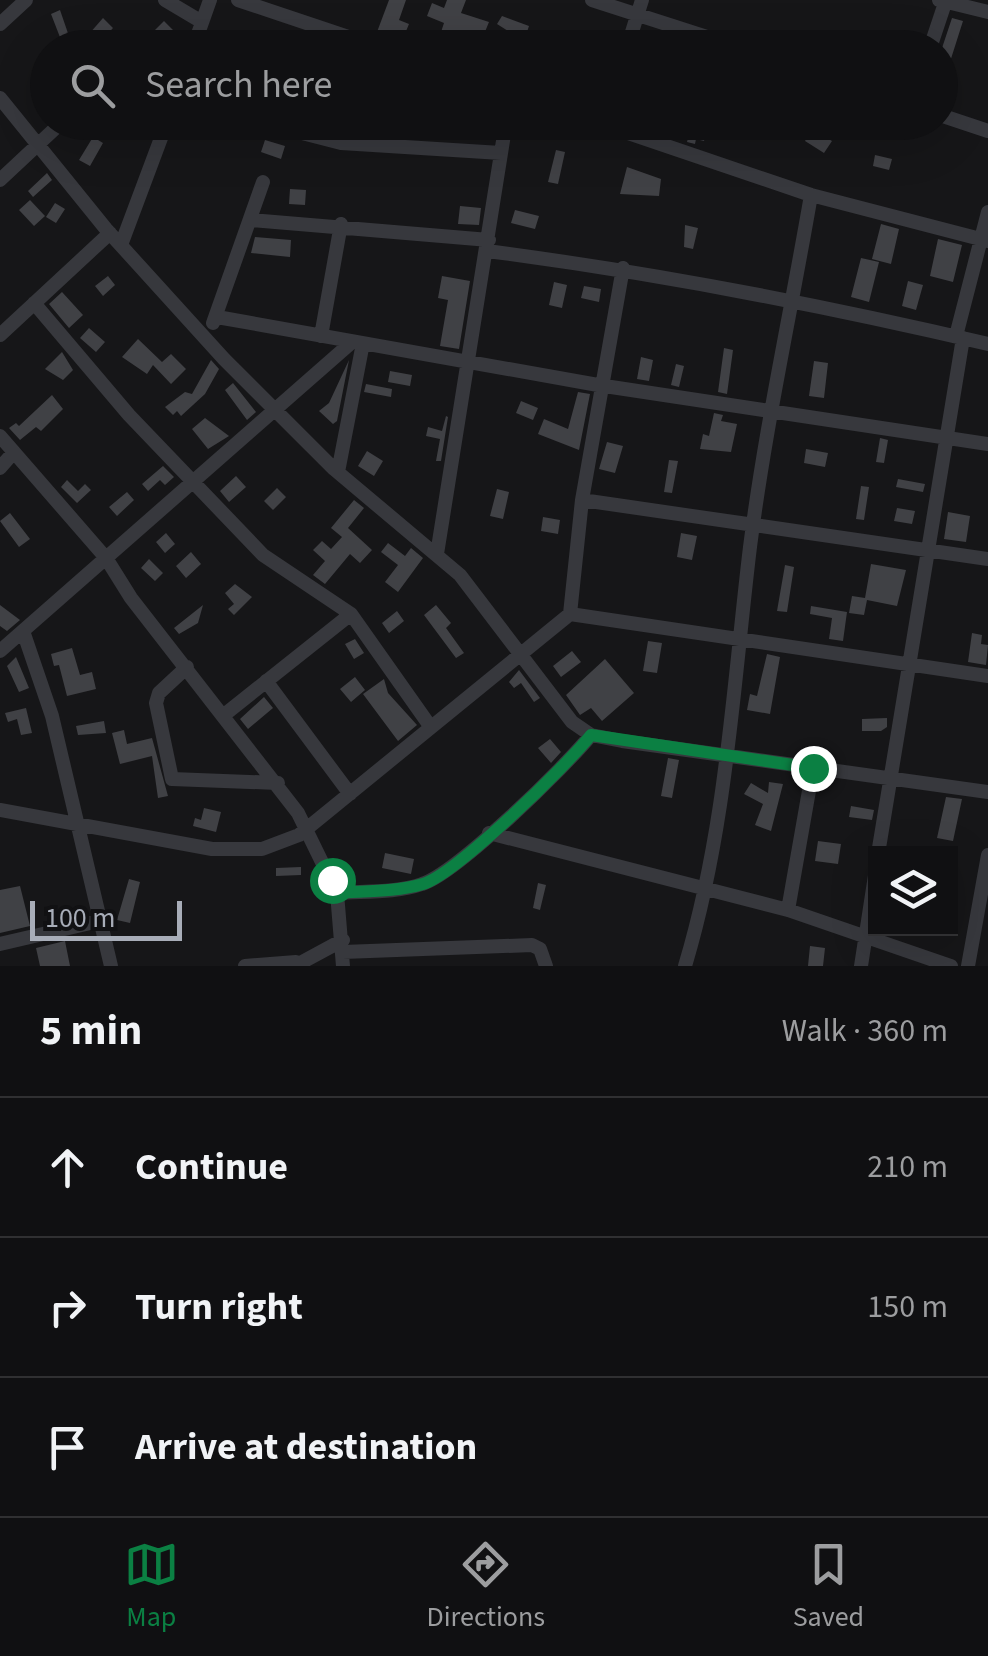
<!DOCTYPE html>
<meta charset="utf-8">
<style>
body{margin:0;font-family:"Source Sans 3",sans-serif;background:#19191b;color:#f1f3f6}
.controls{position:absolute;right:30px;bottom:30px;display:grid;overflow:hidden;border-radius:0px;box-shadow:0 10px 40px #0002}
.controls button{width:90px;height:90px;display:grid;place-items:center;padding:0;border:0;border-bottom:2px solid #303032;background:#101012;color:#f1f3f6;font:50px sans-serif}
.scale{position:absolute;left:30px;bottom:25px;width:152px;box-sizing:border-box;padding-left:10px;border:5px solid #a8adb8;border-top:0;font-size:28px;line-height:35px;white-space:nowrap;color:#a8adb8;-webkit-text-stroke:8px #111113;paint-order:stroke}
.stop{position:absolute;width:30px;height:30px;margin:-22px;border:8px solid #0b8043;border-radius:50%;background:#fff}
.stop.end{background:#0b8043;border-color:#fff;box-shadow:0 2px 10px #0008}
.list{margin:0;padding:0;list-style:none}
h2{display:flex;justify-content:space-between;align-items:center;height:130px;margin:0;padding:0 40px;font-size:42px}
h2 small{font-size:32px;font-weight:400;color:#9c9d9f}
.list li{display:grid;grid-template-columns:65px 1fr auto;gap:30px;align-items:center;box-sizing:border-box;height:140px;padding:0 40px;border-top:2px solid #303032}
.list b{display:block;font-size:38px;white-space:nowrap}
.list em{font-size:32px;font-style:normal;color:#9c9d9f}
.icon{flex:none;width:55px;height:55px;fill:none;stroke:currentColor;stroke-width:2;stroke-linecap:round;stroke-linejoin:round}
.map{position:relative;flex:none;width:988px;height:966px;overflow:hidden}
.search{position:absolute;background:#101012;box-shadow:0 10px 40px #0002;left:30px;right:30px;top:30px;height:110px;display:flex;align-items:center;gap:25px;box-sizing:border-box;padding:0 35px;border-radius:55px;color:#9c9d9f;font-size:38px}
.sheet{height:550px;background:#101012}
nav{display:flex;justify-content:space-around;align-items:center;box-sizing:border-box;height:140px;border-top:2px solid #303032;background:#101012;font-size:28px;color:#9c9d9f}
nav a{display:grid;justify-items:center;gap:5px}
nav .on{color:#0b8043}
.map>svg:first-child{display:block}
</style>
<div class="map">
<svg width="988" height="966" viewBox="0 0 988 966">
<rect width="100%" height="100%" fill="#161618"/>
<path fill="#404145" d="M389,0H406L399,20L409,24L402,41L377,32Z
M447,0H466L461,13L489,22L480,44L441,32L444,23L427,16L432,3L444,8Z
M60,10L71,42L63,45L51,14Z
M502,16L529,26L524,41L497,24Z
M103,18L113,28L99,43L89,34Z
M952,18L963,21L942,87L940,54Z
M164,21L174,31L152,48L145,40Z
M280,31L304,39L301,48L276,44Z
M185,122H233L227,139Z
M692,122H709L704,141L696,139L695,144L687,142Z
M812,129L832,141L824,153L805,141Z
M93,137L103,143L90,166L79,160Z
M265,140L285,146L281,159L261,152Z
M556,150L565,152L558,184L548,182Z
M875,155L892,159L889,170L873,166Z
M627,167L661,179L659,196L620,194Z
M47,173L52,180L33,197L28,191Z
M290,189L306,190L305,205L289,204Z
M30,200L45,216L34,226L19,210Z
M55,203L65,209L56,223L46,217Z
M460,206L481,208L479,225L458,224Z
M515,210L539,216L535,229L511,223Z
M881,224L899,229L891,264L872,259Z
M685,225L698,228L693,249L684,247Z
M255,237L291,240L290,257L251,253Z
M938,239L962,245L953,282L930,276Z
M861,258L879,262L869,302L851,297Z
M108,276L115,285L103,296L95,286Z
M442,276L470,281L459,349L440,346L448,300L438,298Z
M908,281L923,285L916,310L902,306Z
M554,282L567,285L562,308L549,305Z
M584,286L601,289L599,302L581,298Z
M62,292L83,315L69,328L49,304Z
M89,328L105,342L96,352L80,338Z
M138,339L162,362L171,354L186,369L171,384L153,365L147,374L122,357Z
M724,348L733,350L727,394L718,392Z
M62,352L73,370L63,380L45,369Z
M641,357L653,360L649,381L637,379Z
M211,360L219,369L205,394L181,416L177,411L173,415L165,407L185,392L192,394Z
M349,360L337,421L333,424L319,411L329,403Z
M814,361L828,363L824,398L809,396Z
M676,364L684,366L679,387L671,385Z
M390,371L412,375L410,386L388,382Z
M233,383L256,412L247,420L225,390Z
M366,384L392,389L391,397L364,392Z
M578,392L590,394L579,450L538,434L544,419L568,429Z
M52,395L63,409L41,431L36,427L20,440L9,428L16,423L19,426Z
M521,401L538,408L533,420L516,413Z
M714,413L723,415L721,421L737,424L731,452L700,449L703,434L709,436Z
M446,416L448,417L441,461H436L440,439L426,436L428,427L442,431Z
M205,418L229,436L208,449L192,429Z
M880,438L888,440L884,463L876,462Z
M607,442L623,446L615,473L599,469Z
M806,449L828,453L825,467L804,463Z
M367,451L383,461L374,476L358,466Z
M669,460L678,461L672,493L664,492Z
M163,466L174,477L165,485L160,480L148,491L142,484Z
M236,476L246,487L229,502L220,491Z
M898,479L925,484L923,492L896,487Z
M67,480L78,491L85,484L91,490L77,503L61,487Z
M861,486L869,487L864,520L856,519Z
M277,488L286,497L273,510L264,501Z
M497,489L509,492L503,519L490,516Z
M127,492L134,500L117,516L109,507Z
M354,500L364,508L348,528L372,550L360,563L350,554L325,584L313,575L325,561L313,550L322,541L331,549L342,537L331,528Z
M897,508L915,511L912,524L894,521Z
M948,512L970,516L966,542L944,539Z
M10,513L30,539L19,547L0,521Z
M543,517L560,520L558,534L541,531Z
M166,533L175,544L165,553L156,542Z
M681,533L697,536L692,560L677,557Z
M388,543L405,556L411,548L423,558L398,592L385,582L398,565L381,552Z
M191,552L201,564L186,578L176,566Z
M149,559L163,573L155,581L141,568Z
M871,564L906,570L897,606L867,600L864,615L849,613L852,596L865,598Z
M785,565L794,567L787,612L777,611Z
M235,584L252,597L234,615L228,609L234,604L225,593Z
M0,605L20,620L7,631L0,626Z
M203,605L198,623L179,634L174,628Z
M436,605L451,623L446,628L464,653L456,658L424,615Z
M811,606L847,612L843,641L829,639L832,618L810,614Z
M397,611L404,621L389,633L382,623Z
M972,633L982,635L981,644L988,645L986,665L968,662Z
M355,639L364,653L354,659L345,644Z
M648,641L662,643L657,673L643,671Z
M72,648L80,675L92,672L96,689L67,696L59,665L54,666L51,654Z
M572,651L581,662L561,677L553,666Z
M767,654L780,657L770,714L747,710L750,694L757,696Z
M16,657L29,688L19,692L7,666Z
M605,659L634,693L602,721L591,708L580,715L566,695Z
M519,670L540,698L534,702L521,683L514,688L509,682Z
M355,677L365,690L351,702L340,689Z
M384,679L388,693L417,725L398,741L363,694Z
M264,697L273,708L248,729L240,719Z
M26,708L32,733L21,735L17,719L8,722L5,713Z
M887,718V727L881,731H862V719Z
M104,721L106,733L78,735L76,726Z
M124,730L127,744L152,738L168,796L158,798L152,756L120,764L112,733Z
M550,739L561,752L551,763L538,748Z
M668,758L679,760L672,798L661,796Z
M769,782L783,784L771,831L755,825L763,804L744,794L751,783L768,793Z
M946,797L962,799L953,841L937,838Z
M851,806L874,810L872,820L849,817Z
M204,808L221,812L216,832L193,826L195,818L201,820Z
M818,841L841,844L838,864L815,861Z
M385,853L414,859L411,874L382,868Z
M301,867V875L276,876V868Z
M129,879L140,882L130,923L117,920Z
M538,883L546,885L540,910L533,908Z
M20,886L30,926L0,933V890Z
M65,941L70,966H40L36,948Z
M810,946L825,948L823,966H808Z"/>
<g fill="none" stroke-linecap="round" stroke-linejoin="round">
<path stroke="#37383d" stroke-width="14" d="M165,0L202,22
M238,0L381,48
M592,0L741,48
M939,0L988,12
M0,24L26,0
M193,48L210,0
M627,48L642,0
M930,48L946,0
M0,98L106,229L224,359L334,469L460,575L572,722L591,735L622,741L988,792
M940,115L988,131
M259,122L341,143L501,153
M596,122L811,195L988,241
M0,180L62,122
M250,220L489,240
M121,245L167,122
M487,251C656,273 822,305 988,344
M623,268L582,500L570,614L988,676
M34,303L129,415L263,555L351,614L430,726
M217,317L598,385L988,444
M213,323L263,182
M0,335L110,233
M321,336L341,224
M956,336L988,212
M0,436L106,558L131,598L298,813L337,893L343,966
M0,468L14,452
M338,472L363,343
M582,500L988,559
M437,554L506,122
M23,631L52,716L111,966
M0,651L352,342
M187,667L159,693L156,703L172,779L278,783
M266,681L350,794
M224,715L351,614
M0,810L212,849H262L299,835L570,614
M489,833L788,910L951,966
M878,854L963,338
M337,893C365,891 396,893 422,884C457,873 566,766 591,735
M788,910L813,768
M0,944L99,921
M343,952L532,945L540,949L546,966
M245,966L296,962
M295,966L343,940
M685,966C726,830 733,688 750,547C765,429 791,312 811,195
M861,966L876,869
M968,966L988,855"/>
</g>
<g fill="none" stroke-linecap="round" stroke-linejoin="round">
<path stroke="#0b8043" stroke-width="12" d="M332,880L337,893C365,891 396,892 423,884C456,874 566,766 591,735L813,768"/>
</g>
</svg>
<div class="controls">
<button><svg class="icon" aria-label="layers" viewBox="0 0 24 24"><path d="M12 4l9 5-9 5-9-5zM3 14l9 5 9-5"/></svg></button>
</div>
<div class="scale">100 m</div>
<div class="stop" style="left:332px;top:880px"></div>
<div class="stop end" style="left:813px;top:768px"></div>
<div class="search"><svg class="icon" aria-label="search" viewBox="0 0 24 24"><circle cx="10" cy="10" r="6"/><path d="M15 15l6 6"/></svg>Search here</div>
</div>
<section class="sheet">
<h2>5 min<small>Walk · 360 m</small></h2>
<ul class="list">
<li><svg class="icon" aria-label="ahead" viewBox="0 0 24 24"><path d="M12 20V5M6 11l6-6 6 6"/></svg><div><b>Continue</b></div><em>210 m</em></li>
<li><svg class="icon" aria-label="right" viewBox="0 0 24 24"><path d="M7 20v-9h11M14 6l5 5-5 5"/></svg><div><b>Turn right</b></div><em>150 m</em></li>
<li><svg class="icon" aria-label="arrive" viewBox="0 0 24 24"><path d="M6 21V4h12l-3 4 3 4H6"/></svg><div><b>Arrive at destination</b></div></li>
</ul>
</section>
<nav>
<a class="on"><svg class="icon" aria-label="map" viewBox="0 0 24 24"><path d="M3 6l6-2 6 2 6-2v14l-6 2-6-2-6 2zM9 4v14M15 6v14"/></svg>Map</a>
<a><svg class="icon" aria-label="directions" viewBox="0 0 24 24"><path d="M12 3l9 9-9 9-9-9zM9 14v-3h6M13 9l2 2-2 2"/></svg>Directions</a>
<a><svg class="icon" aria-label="saved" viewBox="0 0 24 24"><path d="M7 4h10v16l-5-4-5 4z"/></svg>Saved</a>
</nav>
